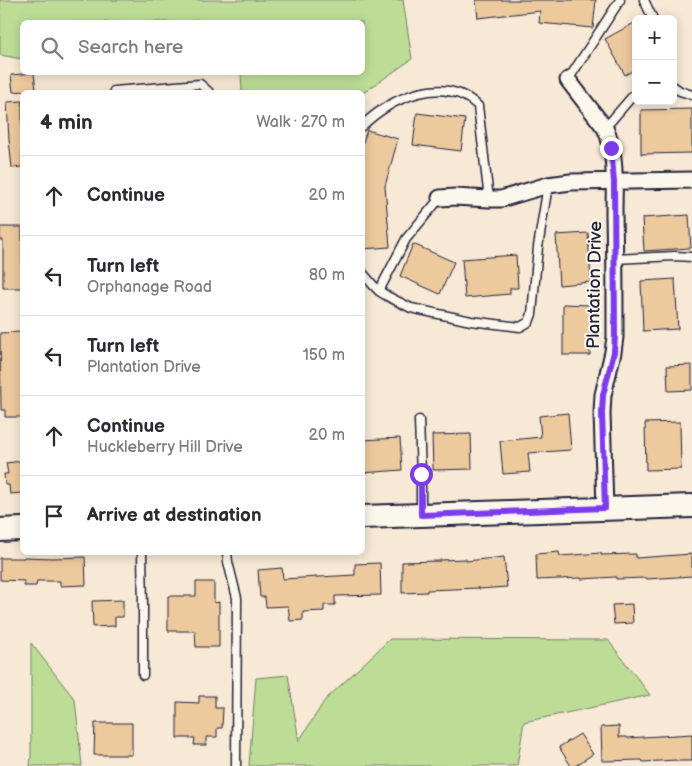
<!DOCTYPE html>
<meta charset="utf-8">
<style>
body{margin:0;font-family:"Balsamiq Sans",sans-serif;background:#f2f2f3;color:#2b2b33}
.controls{position:absolute;right:15px;top:15px;display:grid;overflow:hidden;border-radius:8px;box-shadow:0 2px 12px #0003}
.controls button{width:45px;height:45px;display:grid;place-items:center;padding:0;border:0;border-bottom:1px solid #e1e1e2;background:#fff;color:#2b2b33;font:25px sans-serif}
.stop{position:absolute;width:15px;height:15px;margin:-11px;border:4px solid #7c3aed;border-radius:50%;background:#fff}
.stop.end{background:#7c3aed;border-color:#fff;box-shadow:0 1px 5px #0008}
.list{margin:0;padding:0;list-style:none}
h2{display:flex;justify-content:space-between;align-items:center;height:65px;margin:0;padding:0 20px;font-size:21px}
h2 small{font-size:16px;font-weight:400;color:#7c7c81}
.list li{display:grid;grid-template-columns:32px 1fr auto;gap:15px;align-items:center;box-sizing:border-box;height:80px;padding:0 20px;border-top:1px solid #e1e1e2}
.list b{display:block;font-size:19px;white-space:nowrap}
.list p{margin:0;font-size:16px;white-space:nowrap;color:#7c7c81}
.list em{font-size:16px;font-style:normal;color:#7c7c81}
.icon{flex:none;width:28px;height:28px;fill:none;stroke:currentColor;stroke-width:2;stroke-linecap:round;stroke-linejoin:round}
.map{position:relative;flex:none;width:692px;height:766px;overflow:hidden}
.search{position:absolute;background:#fff;box-shadow:0 2px 12px #0003;left:20px;top:20px;width:345px;height:55px;display:flex;align-items:center;gap:12px;box-sizing:border-box;padding:0 18px;border-radius:8px;color:#7c7c81;font-size:19px}
.panel{position:absolute;background:#fff;box-shadow:0 2px 12px #0003;left:20px;top:90px;width:345px;height:465px;border-radius:8px}
.map>svg:first-child{display:block}
</style>
<div class="map">
<svg width="692" height="766" viewBox="0 0 692 766">
<rect width="100%" height="100%" fill="#f7e9d5"/>
<filter id="ink" filterUnits="userSpaceOnUse"><feTurbulence type="fractalNoise" baseFrequency=".02" numOctaves="2"/><feDisplacementMap in="SourceGraphic" scale="10" xChannelSelector="R" yChannelSelector="G"/><feConvolveMatrix kernelMatrix="1 2 1 2 8 2 1 2 1" color-interpolation-filters="sRGB"/></filter>
<g filter="url(#ink)">
<path fill="#bddd96" stroke="#708068" d="M0,0H403L412,59L363,93L242,92L241,73L362,72V22H201L197,19L187,22H22V59L0,55Z
M390,639L608,640L650,695L524,722L517,766H249L256,678L288,675L299,741L325,700Z
M31,643L75,700L82,766H30L31,756Z"/>
<path fill="#edc99e" stroke="#22223b" d="M476,0H596L593,28L539,23L540,11L478,18Z
M636,22V69L625,75L605,39Z
M34,73L36,90L13,92L11,75Z
M22,101V167L12,168L9,140L7,102Z
M692,109V153L641,154V110Z
M417,113L465,119L461,151L413,145Z
M367,130L398,139L385,186L390,247L362,249V145Z
M689,215L691,248L644,251L642,218Z
M0,227H22V288H3V240H0Z
M588,233L591,282L559,285L556,235Z
M413,244L454,262L440,294L400,276Z
M516,255L518,288H510V294L465,298L462,259Z
M675,279L678,329L643,331L641,281Z
M563,304L590,305V355H563Z
M22,332V417H5V410H1L0,333Z
M692,365V390L668,391L667,366Z
M568,413L571,450L528,453L530,472L503,474L500,441L541,437L539,416Z
M680,422L681,469L646,470L645,423Z
M471,434L472,469L433,470L432,435Z
M400,438L402,470L362,473V440Z
M22,461V493L10,494L9,485H5L4,474H8L6,463Z
M559,552L560,556L601,553V555L636,554V558L692,554V576L647,579V578L616,579V577L581,579V578L537,580L536,554Z
M24,557L53,558L85,557L86,585L60,586V581H37L36,586H24V581L0,580V558H24Z
M504,557L507,587L479,589V588L427,590V592L402,593V562L440,561V560L466,559V561Z
M380,563L381,595L335,596V605H324V611L303,612V620L290,621L288,606L266,607L265,597H260L258,570L282,568L283,579L355,575V564Z
M196,582H214V603L219,602V647H196L195,631H168V596H196Z
M123,600V617H115V626L93,627L92,601Z
M632,604L633,623L614,624L612,605Z
M199,696H215V708H223L222,728H217V737H206V745H194L195,738H177V702L199,703Z
M95,723H132V755H94Z
M619,726V737H627V738L692,734V761H676V760L643,762L642,760L602,761L601,727Z
M580,734L593,754L575,766H571L559,747Z"/>
<g fill="none" stroke-linecap="round" stroke-linejoin="round">
<g stroke="#22223b" stroke-width="11">
<path id="service" d="M644,0L653,19
M568,80L620,0
M673,86L680,91L692,95
M114,91L200,84L209,92
M362,126C391,98 444,73 478,106L489,199
M605,128L636,92
M615,259L675,256L692,257
M362,272L373,285L379,291L387,296L411,308L471,321L520,327L529,322L532,314L538,247L548,185
M379,291L406,239L440,198
M419,420L421,475V513
M142,552L143,608V675
M227,552L228,562L237,598L236,766"/>
</g>
<g stroke="#22223b" stroke-width="19">
<path id="minor" d="M568,80L605,128C617,152 614,187 614,214C615,255 615,296 615,337L613,352L603,395L602,413L605,508
M440,198L455,197L489,199H501L548,185L571,182L692,180"/>
</g>
<g stroke="#22223b" stroke-width="26">
<path id="secondary" d="M362,517L692,506
M0,530L22,529"/>
</g>
<use href="#service" stroke="#fbf7ec" stroke-width="8"/>
<use href="#minor" stroke="#fbf7ec" stroke-width="15"/>
<use href="#secondary" stroke="#fbf7ec" stroke-width="22"/>
</g>
</g>
<g fill="none" stroke-linecap="round" stroke-linejoin="round" filter="url(#ink)">
<path stroke="#7c3aed" stroke-width="6" d="M421,474V515L605,508L602,413L603,395L614,352L615,336L614,182L611,148"/>
</g>
<g text-anchor="middle" stroke-width="4" stroke-linejoin="round" paint-order="stroke">
<g font-size="18" fill="#22223b" stroke="#fbf7ec">
<text transform="translate(594 285) rotate(-89)" y="6">Plantation Drive</text>
</g>
</g>
</svg>
<div class="controls">
<button>+</button>
<button>−</button>
</div>
<div class="stop" style="left:421px;top:474px"></div>
<div class="stop end" style="left:611px;top:148px"></div>
<div class="search"><svg class="icon" aria-label="search" viewBox="0 0 24 24"><circle cx="10" cy="10" r="6"/><path d="M15 15l6 6"/></svg>Search here</div>
<section class="panel">
<h2>4 min<small>Walk · 270 m</small></h2>
<ul class="list">
<li><svg class="icon" aria-label="ahead" viewBox="0 0 24 24"><path d="M12 20V5M6 11l6-6 6 6"/></svg><div><b>Continue</b></div><em>20 m</em></li>
<li><svg class="icon" aria-label="left" viewBox="0 0 24 24"><path d="M17 20v-9H6M10 6l-5 5 5 5"/></svg><div><b>Turn left</b><p>Orphanage Road</p></div><em>80 m</em></li>
<li><svg class="icon" aria-label="left" viewBox="0 0 24 24"><path d="M17 20v-9H6M10 6l-5 5 5 5"/></svg><div><b>Turn left</b><p>Plantation Drive</p></div><em>150 m</em></li>
<li><svg class="icon" aria-label="ahead" viewBox="0 0 24 24"><path d="M12 20V5M6 11l6-6 6 6"/></svg><div><b>Continue</b><p>Huckleberry Hill Drive</p></div><em>20 m</em></li>
<li><svg class="icon" aria-label="arrive" viewBox="0 0 24 24"><path d="M6 21V4h12l-3 4 3 4H6"/></svg><div><b>Arrive at destination</b></div></li>
</ul>
</section>
</div>
